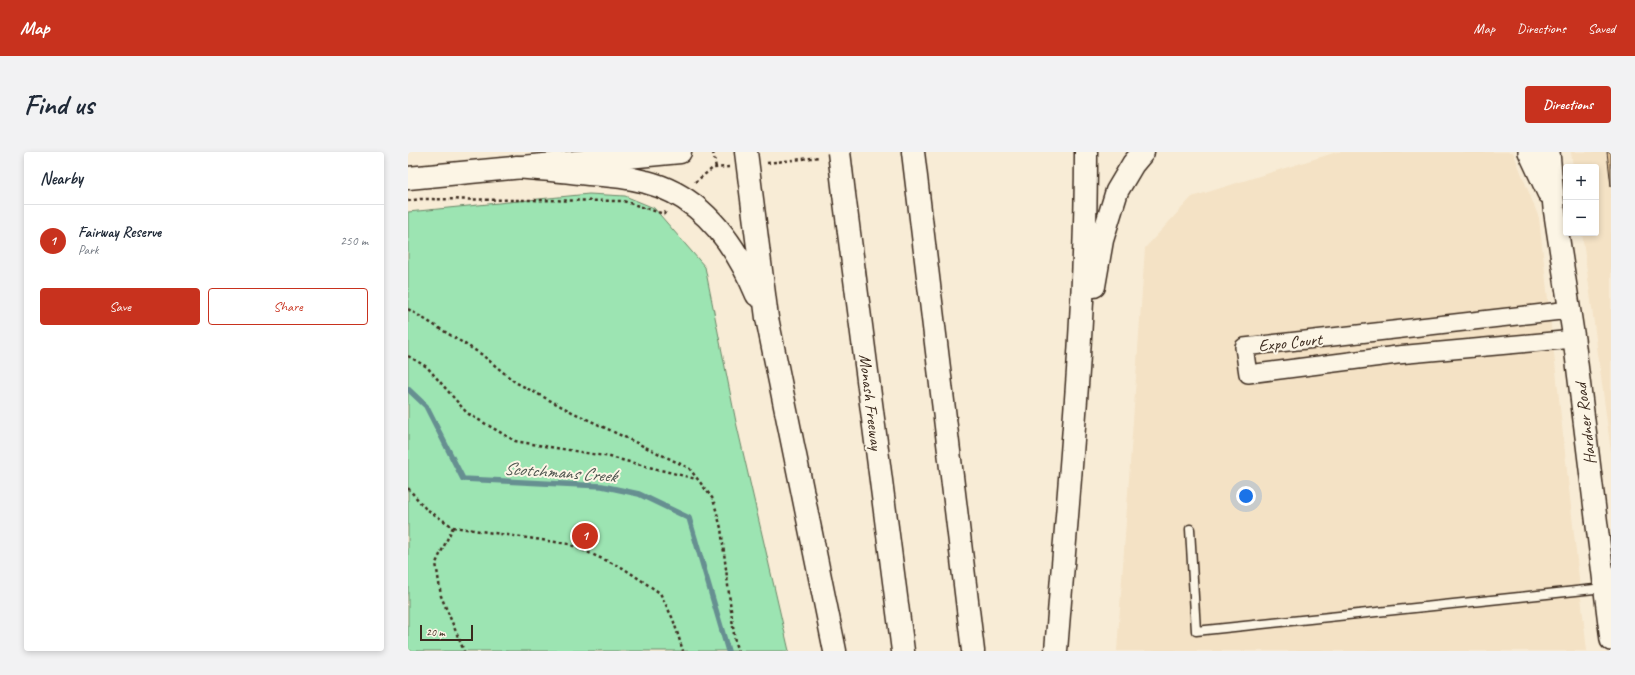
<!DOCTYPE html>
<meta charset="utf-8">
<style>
body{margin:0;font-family:Caveat,sans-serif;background:#f2f2f3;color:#1f2937}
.controls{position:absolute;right:12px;top:12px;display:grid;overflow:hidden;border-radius:4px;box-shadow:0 2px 6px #0003}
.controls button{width:36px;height:36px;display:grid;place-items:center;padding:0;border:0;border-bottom:1px solid #e0e1e3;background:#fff;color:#1f2937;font:20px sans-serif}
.scale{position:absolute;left:12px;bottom:10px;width:53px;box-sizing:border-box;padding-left:4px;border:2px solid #3b2a1e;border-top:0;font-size:11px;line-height:14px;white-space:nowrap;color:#3b2a1e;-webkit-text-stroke:3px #fcf5e5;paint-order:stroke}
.you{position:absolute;left:838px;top:344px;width:14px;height:14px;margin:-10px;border:3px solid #fff;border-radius:50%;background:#1a73e8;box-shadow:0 0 0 6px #1a73e833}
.badge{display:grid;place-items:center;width:26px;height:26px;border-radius:50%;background:#c8321e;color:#fff;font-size:13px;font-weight:700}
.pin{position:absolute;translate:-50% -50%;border:2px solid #fff;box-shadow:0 1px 4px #0006}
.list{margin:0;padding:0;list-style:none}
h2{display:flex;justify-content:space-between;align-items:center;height:52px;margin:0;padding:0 16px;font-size:17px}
h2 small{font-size:13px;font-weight:400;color:#747a83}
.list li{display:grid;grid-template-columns:26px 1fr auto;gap:12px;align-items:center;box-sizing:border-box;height:72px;padding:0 16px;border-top:1px solid #e0e1e3}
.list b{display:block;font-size:15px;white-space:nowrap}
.list p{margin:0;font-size:13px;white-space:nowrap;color:#747a83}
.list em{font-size:13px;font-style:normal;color:#747a83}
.actions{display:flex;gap:8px;padding:12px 16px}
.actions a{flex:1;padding:9px 0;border:1px solid #c8321e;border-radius:4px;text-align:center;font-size:14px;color:#c8321e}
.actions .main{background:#c8321e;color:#fff}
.map{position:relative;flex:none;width:1203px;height:499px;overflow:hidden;border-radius:4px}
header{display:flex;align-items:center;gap:24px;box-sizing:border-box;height:56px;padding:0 20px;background:#c8321e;color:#fff}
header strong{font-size:19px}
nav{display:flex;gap:22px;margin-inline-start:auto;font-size:14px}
.intro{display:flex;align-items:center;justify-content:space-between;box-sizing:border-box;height:96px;padding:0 24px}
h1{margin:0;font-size:28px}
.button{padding:10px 18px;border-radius:4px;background:#c8321e;color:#fff;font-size:14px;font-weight:700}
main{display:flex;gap:24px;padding:0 24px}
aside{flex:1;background:#fff;border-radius:4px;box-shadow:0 2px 6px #0003}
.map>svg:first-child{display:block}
</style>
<header>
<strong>Map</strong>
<nav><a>Map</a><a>Directions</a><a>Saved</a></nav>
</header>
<div class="intro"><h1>Find us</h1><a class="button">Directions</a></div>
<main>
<aside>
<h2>Nearby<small></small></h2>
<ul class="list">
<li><span class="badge">1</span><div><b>Fairway Reserve</b><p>Park</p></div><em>250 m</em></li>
</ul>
<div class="actions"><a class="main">Save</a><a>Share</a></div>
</aside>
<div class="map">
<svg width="1203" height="499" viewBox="0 0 1203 499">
<rect width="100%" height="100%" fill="#f8ecd6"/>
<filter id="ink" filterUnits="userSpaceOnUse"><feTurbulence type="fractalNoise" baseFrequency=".025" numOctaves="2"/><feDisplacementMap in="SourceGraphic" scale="8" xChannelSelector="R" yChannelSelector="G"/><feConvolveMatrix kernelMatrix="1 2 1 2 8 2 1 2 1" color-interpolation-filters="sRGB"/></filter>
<g filter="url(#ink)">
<path fill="#f4e2c5" d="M929,0H1105L1131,66L1179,499H709L737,96L784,45Z
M1163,0H1203V300L1174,81H1188V15H1165Z"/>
<path fill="#9ce4b2" stroke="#6c8768" d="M181,42L217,44L246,56L297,115L328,270L381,499H0V60Z"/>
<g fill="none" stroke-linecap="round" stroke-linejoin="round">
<path stroke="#668f91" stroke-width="5.5" d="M0,237L18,254L55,327L194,334L231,342L281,366L320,499"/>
</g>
<path fill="#eac99c" stroke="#3b2a1e" d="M1199,0H1203V34Z"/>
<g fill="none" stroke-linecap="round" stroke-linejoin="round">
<g stroke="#3b2a1e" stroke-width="11">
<path id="service" d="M782,377L788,479L1196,436"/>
</g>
<g stroke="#3b2a1e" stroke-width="20">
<path id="minor" d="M1162,158L836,195L840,222L989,203L1166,187"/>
</g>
<g stroke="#3b2a1e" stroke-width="24">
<path id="tertiary" d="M1121,0L1140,41
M1141,0L1146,56L1166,187L1203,488"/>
</g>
<g stroke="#3b2a1e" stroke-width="25">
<path id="primary" d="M0,26L272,0"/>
</g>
<g stroke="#3b2a1e" stroke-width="25">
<path id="motorway" d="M338,0L359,166L427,499
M505,0L565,499
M108,15C132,17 156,19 181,22C200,23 220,25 238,30C294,44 328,93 349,143
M436,42L495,499
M686,134L694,88L709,39L725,12L735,0
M648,499C661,333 678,167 678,0"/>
</g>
<path stroke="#3b2a1e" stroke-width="2.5" stroke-dasharray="3 3" stroke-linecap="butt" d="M305,0L308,16
M359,11L412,5
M287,30L305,16L321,15
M0,49L12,47L215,49L256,62L258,59
M0,157L73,202L107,230L164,260L281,316L305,347L313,376L327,491L330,499
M0,204L19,215L59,261L107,289L202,305L288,327
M0,336L17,356L45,375L161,392L215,416L252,441L265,467L275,499
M45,375L28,411L33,444L56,499"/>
<use href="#service" stroke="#fcf5e5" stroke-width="8"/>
<use href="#minor" stroke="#fcf5e5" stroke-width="17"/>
<use href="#tertiary" stroke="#fcf5e5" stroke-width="21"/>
<use href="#primary" stroke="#fcf5e5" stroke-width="22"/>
<use href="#motorway" stroke="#fcf5e5" stroke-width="22"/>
<g stroke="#3b2a1e" stroke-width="25" stroke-linecap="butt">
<path id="motorway-bridge" d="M431,0L436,42"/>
</g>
<use href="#motorway-bridge" stroke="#fcf5e5" stroke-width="22"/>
</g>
</g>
<g text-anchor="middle" stroke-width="4" stroke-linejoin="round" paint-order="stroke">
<g font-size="17" fill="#3b2a1e" stroke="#fcf5e5">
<text transform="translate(882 190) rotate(-6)" y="6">Expo Court</text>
<text transform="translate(463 250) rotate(83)" y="6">Monash Freeway</text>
<text transform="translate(1177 272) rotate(-97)" y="6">Hardner Road</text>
</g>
<g font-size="18" font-style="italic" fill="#4d544e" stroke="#fcf5e5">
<text transform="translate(152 320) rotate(4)" y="6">Scotchmans Creek</text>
</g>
</g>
</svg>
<div class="controls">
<button>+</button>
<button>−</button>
</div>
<div class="scale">20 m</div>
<div class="you"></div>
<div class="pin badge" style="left:177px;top:384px">1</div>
</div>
</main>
